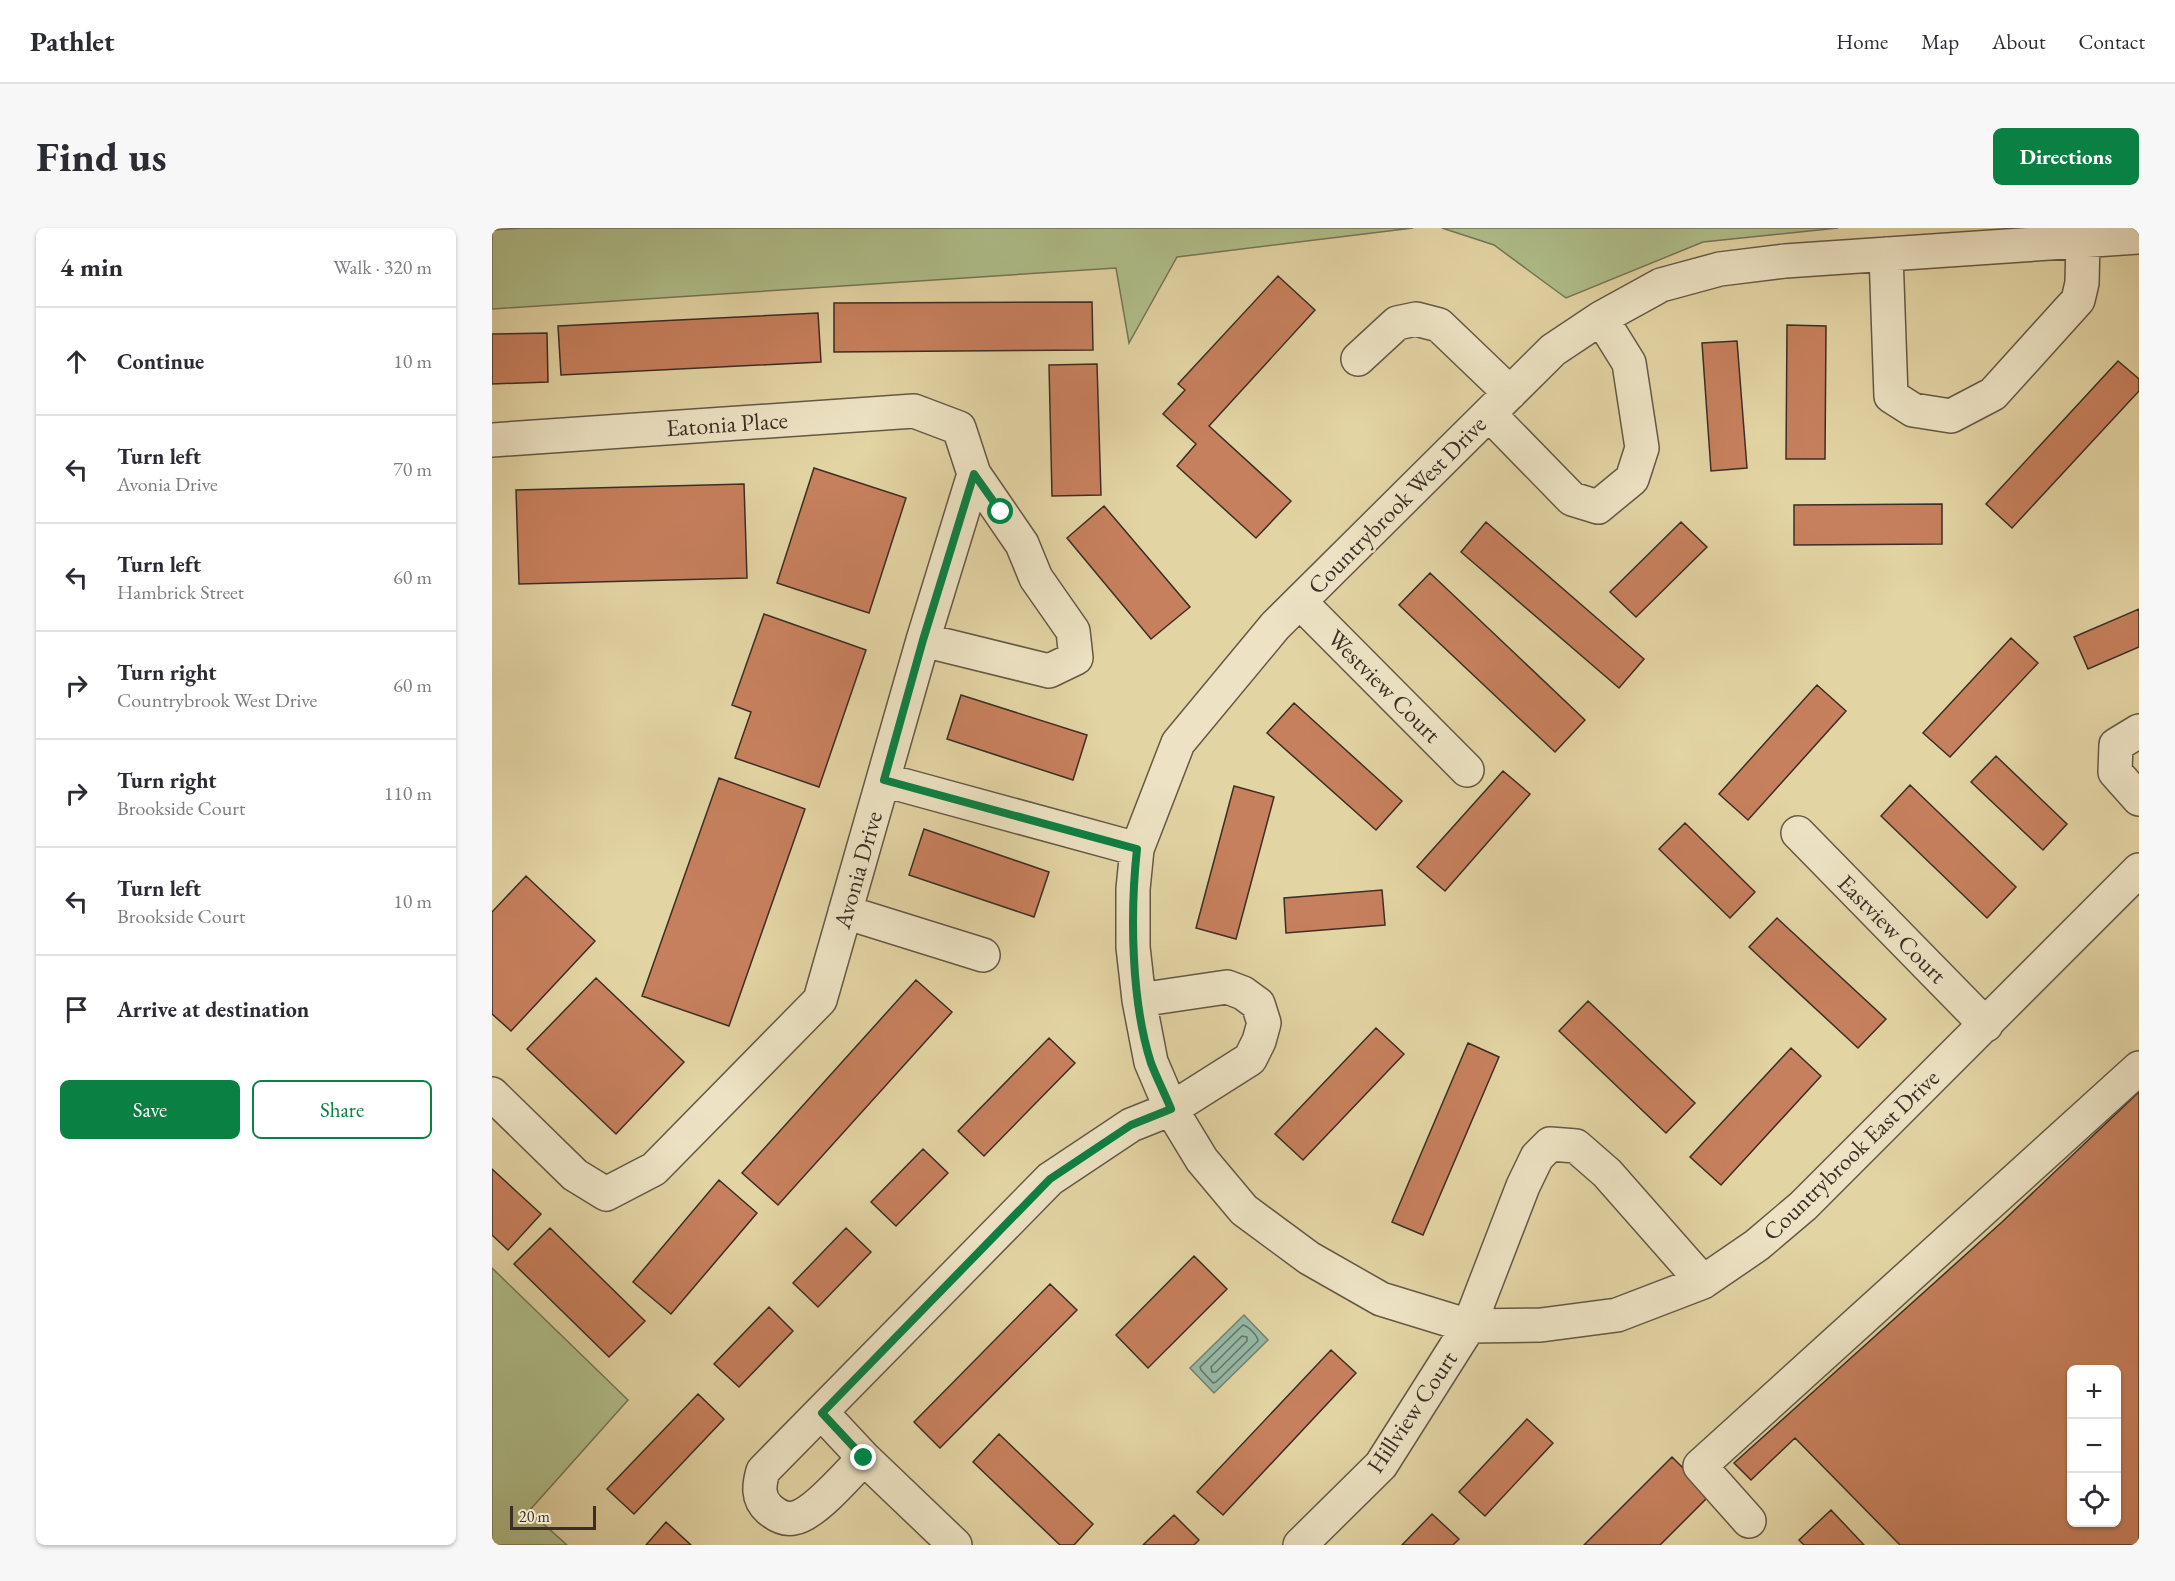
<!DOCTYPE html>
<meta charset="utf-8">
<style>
body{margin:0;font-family:"EB Garamond",serif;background:#f7f7f7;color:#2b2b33}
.controls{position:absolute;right:18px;bottom:18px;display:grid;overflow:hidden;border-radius:9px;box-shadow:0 2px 4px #0004}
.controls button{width:54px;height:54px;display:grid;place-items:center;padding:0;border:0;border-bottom:2px solid #e1e1e2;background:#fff;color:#2b2b33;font:30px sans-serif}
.scale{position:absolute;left:18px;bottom:15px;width:86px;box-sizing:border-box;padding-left:6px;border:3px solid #3b2e26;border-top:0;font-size:16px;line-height:21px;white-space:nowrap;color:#3b2e26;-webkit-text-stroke:4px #ede3c4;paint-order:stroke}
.stop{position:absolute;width:18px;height:18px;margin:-14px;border:4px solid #0b8043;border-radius:50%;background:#fff}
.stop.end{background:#0b8043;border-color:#fff;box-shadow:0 2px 6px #0008}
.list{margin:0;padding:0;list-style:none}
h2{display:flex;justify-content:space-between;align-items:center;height:78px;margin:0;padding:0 24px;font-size:26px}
h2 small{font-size:20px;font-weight:400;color:#7c7c81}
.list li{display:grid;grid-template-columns:39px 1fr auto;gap:18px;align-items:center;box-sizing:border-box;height:108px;padding:0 24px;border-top:2px solid #e1e1e2}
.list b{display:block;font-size:22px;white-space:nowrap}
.list p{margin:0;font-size:20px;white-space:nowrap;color:#7c7c81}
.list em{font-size:20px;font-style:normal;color:#7c7c81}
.actions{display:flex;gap:12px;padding:18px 24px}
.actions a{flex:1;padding:14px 0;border:2px solid #0b8043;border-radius:9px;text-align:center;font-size:21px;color:#0b8043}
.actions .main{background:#0b8043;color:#fff}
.icon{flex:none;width:33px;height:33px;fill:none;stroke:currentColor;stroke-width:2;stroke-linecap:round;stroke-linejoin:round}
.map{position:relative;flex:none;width:1647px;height:1317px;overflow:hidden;border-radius:9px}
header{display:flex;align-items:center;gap:36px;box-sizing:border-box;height:84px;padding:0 30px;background:#fff;border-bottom:2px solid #e1e1e2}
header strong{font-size:28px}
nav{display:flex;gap:33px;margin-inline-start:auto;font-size:21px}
.intro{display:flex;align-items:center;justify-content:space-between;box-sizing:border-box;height:144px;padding:0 36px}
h1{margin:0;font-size:42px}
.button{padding:15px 27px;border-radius:9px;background:#0b8043;color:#fff;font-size:21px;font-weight:700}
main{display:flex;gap:36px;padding:0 36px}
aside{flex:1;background:#fff;border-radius:9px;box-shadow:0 2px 4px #0004}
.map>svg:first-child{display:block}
</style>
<header>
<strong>Pathlet</strong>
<nav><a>Home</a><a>Map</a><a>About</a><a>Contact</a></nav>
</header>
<div class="intro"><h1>Find us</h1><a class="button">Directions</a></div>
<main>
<aside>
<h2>4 min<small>Walk · 320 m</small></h2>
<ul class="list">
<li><svg class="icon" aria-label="ahead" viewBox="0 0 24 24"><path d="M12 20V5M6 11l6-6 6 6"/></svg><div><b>Continue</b></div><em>10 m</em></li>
<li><svg class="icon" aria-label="left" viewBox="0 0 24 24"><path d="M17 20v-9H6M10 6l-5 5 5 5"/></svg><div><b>Turn left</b><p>Avonia Drive</p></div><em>70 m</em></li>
<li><svg class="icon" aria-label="left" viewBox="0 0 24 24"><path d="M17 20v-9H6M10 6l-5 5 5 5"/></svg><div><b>Turn left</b><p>Hambrick Street</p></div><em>60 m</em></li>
<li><svg class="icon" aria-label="right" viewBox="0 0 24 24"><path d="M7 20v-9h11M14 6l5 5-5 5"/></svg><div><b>Turn right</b><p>Countrybrook West Drive</p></div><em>60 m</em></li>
<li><svg class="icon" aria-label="right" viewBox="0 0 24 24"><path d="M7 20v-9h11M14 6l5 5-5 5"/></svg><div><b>Turn right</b><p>Brookside Court</p></div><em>110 m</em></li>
<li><svg class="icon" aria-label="left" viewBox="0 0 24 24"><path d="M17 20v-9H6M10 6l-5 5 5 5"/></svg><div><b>Turn left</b><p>Brookside Court</p></div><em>10 m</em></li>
<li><svg class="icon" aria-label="arrive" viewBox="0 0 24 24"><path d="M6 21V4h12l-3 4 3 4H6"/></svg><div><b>Arrive at destination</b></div></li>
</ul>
<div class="actions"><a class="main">Save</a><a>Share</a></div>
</aside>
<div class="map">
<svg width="1647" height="1317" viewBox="0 0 1647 1317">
<rect width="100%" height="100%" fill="#e3d4a4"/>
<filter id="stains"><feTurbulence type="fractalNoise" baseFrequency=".00333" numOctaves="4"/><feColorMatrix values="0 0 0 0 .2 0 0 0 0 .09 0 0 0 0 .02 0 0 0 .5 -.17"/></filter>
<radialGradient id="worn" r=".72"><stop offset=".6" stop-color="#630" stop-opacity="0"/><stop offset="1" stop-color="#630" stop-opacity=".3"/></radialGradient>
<path fill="#afbe8a" stroke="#757658" stroke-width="1.5" d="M30,0H921L685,29L637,115L624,40L0,81V2Z
M950,0H1346L1211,14L1074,70L1002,17Z
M0,1040L136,1172L37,1283L75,1317H0Z"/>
<path fill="#95b8a5" stroke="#718172" stroke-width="1.5" d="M752,1087L776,1112L722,1165L698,1140Z"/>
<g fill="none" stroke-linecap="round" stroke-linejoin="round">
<path stroke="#687366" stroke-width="1.5" d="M751,1097C756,1098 766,1108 766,1113L724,1154L721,1155L709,1142L708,1139Z
M750,1108L755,1109V1113L724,1144H720L719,1139Z"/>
</g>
<path fill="#c7805d" stroke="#3b2e26" stroke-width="1.5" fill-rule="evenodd" d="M786,48L823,82L717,198L799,273L764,310L685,238L704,216L671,186L693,162L686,156Z
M600,74L601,122L342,124V75Z
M326,85L329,134L69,147L66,98Z
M1295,97L1334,98L1333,231H1294Z
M55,105L56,154L0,156V106Z
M1245,113L1255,240L1219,243L1210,115Z
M1626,133L1647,151V163L1520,300L1494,276Z
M605,136L609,267L560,268L557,137Z
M322,240L414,270L377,385L285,355Z
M252,256L255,350L27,356L24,262Z
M1450,276V316L1302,317V277Z
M612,278L698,379L659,411L575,310Z
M994,294L1152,431L1127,460L969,324Z
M1189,294L1215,319L1144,389L1118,364Z
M938,345L1093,492L1063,524L907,377Z
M1647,381V419L1596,441L1582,409Z
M272,386L374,422L327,559L243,530L259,484L240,477Z
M1519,410L1546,435L1458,529L1431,505Z
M1325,457L1354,483L1256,592L1227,566Z
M469,467L595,507L581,552L455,511Z
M802,475L910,573L884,602L775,505Z
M1504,528L1575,596L1551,622L1479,554Z
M1011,543L1038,566L953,663L925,639Z
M227,550L313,581L237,798L150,768Z
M1418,557L1524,659L1495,690L1389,588Z
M742,558L782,569L744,711L704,700Z
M1193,595L1263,664L1238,690L1167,621Z
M432,601L557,644L542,689L417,647Z
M34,648L103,713L19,803L0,786V684Z
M890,662L893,697L794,705L792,670Z
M1285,690L1394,791L1366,820L1257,719Z
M104,750L192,834L124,906L35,821Z
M424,752L460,784L286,977L250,945Z
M1096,773L1203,875L1174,905L1067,803Z
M884,800L912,826L811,932L783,906Z
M557,810L583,835L492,928L466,903Z
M976,815L1007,829L931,1007L900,994Z
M1299,820L1329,848L1229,957L1198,929Z
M1647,864V1317H1408L1303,1210L1259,1252L1242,1235L1510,994ZM1580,1142H1624V1294H1580Z
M431,921L456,945L404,998L379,974Z
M0,941L49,986L16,1022L0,1007Z
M227,952L265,985L179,1086L141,1054Z
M58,1000L153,1093L117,1129L22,1036Z
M354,1000L379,1024L326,1079L301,1055Z
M702,1028L735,1061L656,1140L624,1107Z
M558,1056L585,1082L448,1220L422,1194Z
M277,1079L301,1103L247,1159L222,1136Z
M839,1122L864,1145L731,1287L705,1264Z
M206,1166L232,1191L142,1286L115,1261Z
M1035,1191L1061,1215L993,1288L967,1264Z
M507,1206L601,1296L582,1317H568L481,1234Z
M1180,1229L1218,1267L1168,1317H1092Z
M1339,1282L1372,1317H1312L1307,1312Z
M940,1286L967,1311L961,1317H910Z
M682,1287L707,1312L702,1317H651Z
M174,1294L199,1317H154Z"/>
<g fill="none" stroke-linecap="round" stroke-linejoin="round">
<g stroke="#655846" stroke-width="36">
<path id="minor" d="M1647,9L1293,33L1228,41L1169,57L1109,90L1061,122L783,398L686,515L645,621L641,661V719L647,772L659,834L679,881L710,932L752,982L817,1030L889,1071L977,1098L1049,1097L1125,1087L1211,1054L1265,1017L1311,978L1647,642
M1394,26L1399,168L1421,182L1459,188L1501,166L1586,72L1590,55L1591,13
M866,131L905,95L924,91L947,97L1018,165
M997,186L1080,271L1106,279L1140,251L1150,220L1137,135L1109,90
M0,212L422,183L467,200L482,246L431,412L328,772L162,941L114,966L83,947L0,866
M808,374L975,542
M431,412L557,443L584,430L581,403L544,350L530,316L482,246
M1647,503L1624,517L1623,544L1647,571
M392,552L645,621
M1306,605L1494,797
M353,684L491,727
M330,1185L372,1230L463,1317
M372,1230C357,1245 322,1287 302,1290C293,1292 284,1287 277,1281C265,1270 267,1257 271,1243L558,951L639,897L679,881L758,831L767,813L772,795L766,776L751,765L735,759L647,772
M1257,1293L1208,1238L1647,840
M808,1317L889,1237L977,1098L1031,958L1045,929L1058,916L1084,918L1115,945L1211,1054"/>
</g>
<use href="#minor" stroke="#ede3c4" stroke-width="33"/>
</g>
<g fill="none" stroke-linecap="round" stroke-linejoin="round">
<path stroke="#0b8043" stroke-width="8" d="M372,1230L330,1185L558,951L639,897L679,881C673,866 665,851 659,835C639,773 638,685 645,621L392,552L431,412L482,246L509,284"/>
</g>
<g text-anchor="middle" stroke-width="5" stroke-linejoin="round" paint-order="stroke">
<g font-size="24" fill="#3b2e26" stroke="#ede3c4">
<text transform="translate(235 196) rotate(-4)" y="8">Eatonia Place</text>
<text transform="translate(905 277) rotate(-45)" y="8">Countrybrook West Drive</text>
<text transform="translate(892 458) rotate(45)" y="8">Westview Court</text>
<text transform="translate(366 642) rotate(-74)" y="8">Avonia Drive</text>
<text transform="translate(1400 701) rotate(45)" y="8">Eastview Court</text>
<text transform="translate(1359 927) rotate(-44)" y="8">Countrybrook East Drive</text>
<text transform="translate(920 1184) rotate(-56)" y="8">Hillview Court</text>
</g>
</g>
<rect width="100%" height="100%" filter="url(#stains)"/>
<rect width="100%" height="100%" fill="url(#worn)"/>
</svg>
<div class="controls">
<button>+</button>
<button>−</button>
<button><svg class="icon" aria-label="locate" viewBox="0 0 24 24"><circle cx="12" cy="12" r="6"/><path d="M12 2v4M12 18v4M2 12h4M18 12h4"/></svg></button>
</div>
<div class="scale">20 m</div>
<div class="stop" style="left:509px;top:284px"></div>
<div class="stop end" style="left:372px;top:1230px"></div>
</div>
</main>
